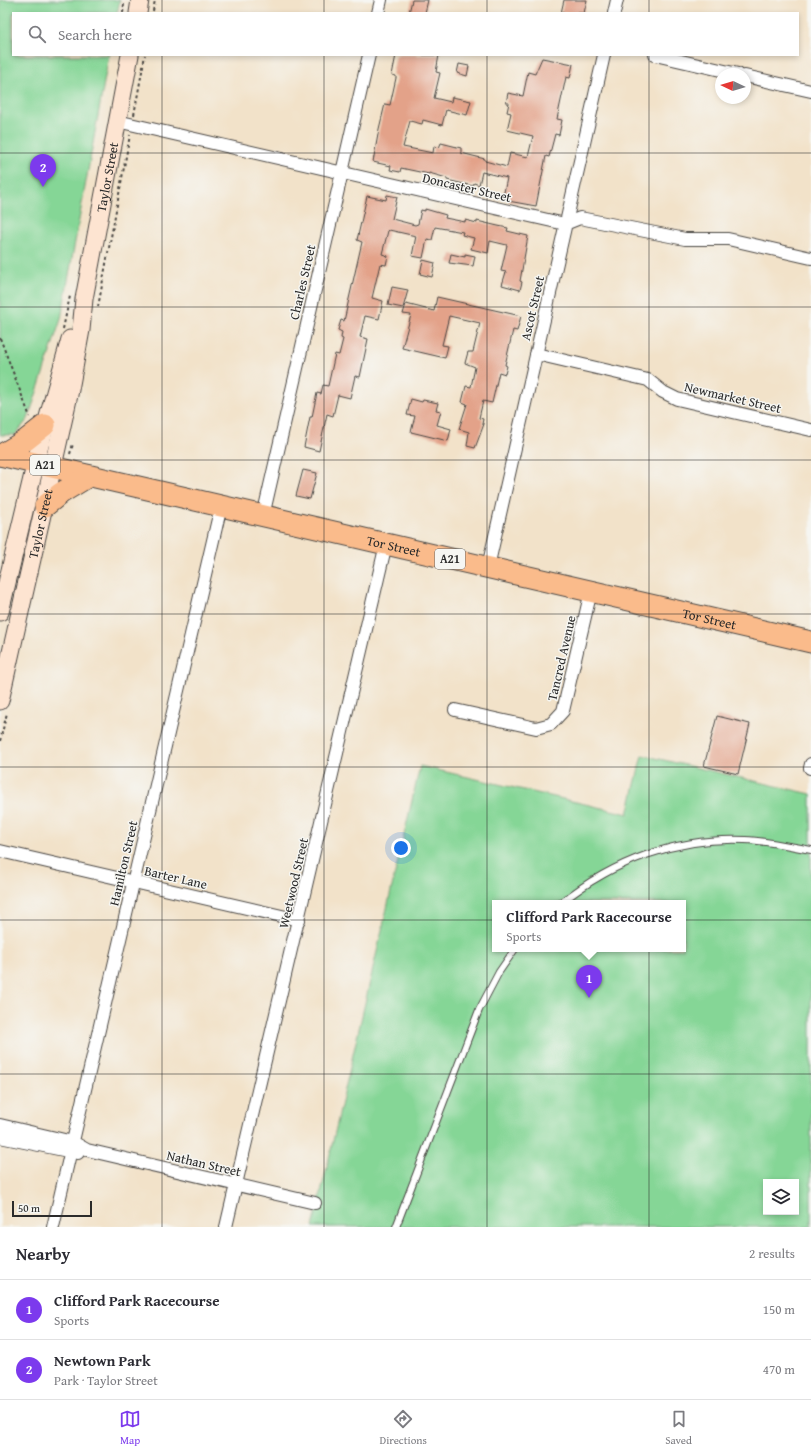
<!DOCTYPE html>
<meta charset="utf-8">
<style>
body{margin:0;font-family:"Gentium Book Plus",serif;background:#f7f7f7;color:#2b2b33}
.controls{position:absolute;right:12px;bottom:12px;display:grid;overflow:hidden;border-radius:0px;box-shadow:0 2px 6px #0003}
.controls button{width:36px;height:36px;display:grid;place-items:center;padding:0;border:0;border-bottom:1px solid #e1e1e2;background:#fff;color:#2b2b33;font:20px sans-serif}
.compass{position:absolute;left:715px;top:68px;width:36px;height:36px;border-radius:50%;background:#fff;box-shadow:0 2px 6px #0003;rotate:274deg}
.scale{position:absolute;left:12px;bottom:10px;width:80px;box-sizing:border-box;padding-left:4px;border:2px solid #2b2b2b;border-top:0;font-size:11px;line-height:14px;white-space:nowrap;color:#2b2b2b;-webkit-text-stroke:3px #f6f6f2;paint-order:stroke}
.you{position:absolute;left:401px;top:848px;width:14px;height:14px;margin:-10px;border:3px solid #fff;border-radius:50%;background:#1a73e8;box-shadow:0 0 0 6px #1a73e833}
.badge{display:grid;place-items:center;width:26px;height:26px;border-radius:50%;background:#7c3aed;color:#fff;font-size:13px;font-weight:700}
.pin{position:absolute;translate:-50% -33px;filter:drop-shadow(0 1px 2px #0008)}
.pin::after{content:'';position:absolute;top:21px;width:14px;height:12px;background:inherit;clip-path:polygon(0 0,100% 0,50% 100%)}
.popup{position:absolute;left:492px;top:900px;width:194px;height:52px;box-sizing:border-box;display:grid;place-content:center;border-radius:0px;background:#fff;filter:drop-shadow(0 1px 3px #0005);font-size:13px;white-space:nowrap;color:#7c7c81}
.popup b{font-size:15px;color:#2b2b33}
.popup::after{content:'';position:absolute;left:50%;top:100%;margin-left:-8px;border:8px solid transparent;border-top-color:#fff}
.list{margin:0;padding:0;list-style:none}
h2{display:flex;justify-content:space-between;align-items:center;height:52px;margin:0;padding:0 16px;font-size:17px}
h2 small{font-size:13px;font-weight:400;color:#7c7c81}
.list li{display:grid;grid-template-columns:26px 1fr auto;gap:12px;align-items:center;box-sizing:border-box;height:60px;padding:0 16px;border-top:1px solid #e1e1e2}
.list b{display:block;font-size:15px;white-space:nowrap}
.list p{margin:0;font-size:13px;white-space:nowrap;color:#7c7c81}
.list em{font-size:13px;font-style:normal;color:#7c7c81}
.icon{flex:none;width:22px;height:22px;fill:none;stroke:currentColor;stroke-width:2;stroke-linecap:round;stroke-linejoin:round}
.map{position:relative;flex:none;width:811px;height:1227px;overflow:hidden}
.search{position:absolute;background:#fff;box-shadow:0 2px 6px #0003;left:12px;right:12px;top:12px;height:44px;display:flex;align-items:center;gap:10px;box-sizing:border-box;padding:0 14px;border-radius:0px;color:#7c7c81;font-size:15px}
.sheet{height:172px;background:#fff}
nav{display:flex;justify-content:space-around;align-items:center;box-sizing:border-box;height:56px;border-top:1px solid #e1e1e2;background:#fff;font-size:11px;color:#7c7c81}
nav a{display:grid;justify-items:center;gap:2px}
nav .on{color:#7c3aed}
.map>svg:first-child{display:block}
</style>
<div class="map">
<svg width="811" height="1227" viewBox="0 0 811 1227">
<rect width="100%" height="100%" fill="#f6f6f2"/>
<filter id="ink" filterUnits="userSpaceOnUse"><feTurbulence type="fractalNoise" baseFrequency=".025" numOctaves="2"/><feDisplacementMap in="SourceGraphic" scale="8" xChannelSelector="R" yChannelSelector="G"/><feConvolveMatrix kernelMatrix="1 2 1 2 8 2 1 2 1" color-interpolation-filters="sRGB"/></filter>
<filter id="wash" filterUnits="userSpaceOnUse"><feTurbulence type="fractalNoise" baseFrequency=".012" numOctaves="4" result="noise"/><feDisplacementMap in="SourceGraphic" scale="16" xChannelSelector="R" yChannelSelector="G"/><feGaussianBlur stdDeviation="0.9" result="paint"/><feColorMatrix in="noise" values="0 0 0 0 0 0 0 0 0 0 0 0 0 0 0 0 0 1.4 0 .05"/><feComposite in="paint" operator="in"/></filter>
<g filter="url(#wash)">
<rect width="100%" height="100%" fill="#f2e2c9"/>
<path fill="#85d696" stroke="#588060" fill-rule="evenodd" d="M0,0H120L117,13H13V55H109L61,319L28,419L15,435H0Z
M642,755L811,794V1227H313L420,766L628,814ZM495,903H683V949H495ZM766,1182H796V1212H766Z"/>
<g id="blocks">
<path fill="#e3a289" d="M412,0H428L425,13H409Z
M564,0H587L584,13H561Z
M396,55H439L436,72L440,73L434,98L451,102L452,97L471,101L467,115L446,110L442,125L423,120L422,124L410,121L403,147L433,153L434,146L439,148L441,143L461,148V153L485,159V161L507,167L510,153L528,157L533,136L507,130L511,113L507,112L509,103H506L508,93L523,96L528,72L535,74L542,58L573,64L570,78L566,77L557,119L562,120L559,135L555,134L549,157L546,156L536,206L508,201V198L503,197L507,178L482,172L479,185L474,183L473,186L447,180V178L429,173V174L401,168L400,172L390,170L391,166L373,162L379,129L385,104L390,105L396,78V76L392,75Z
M459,64L469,66L467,76L457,73Z
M387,195L397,197L392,219L415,225L418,224L421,210L425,211V209L446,215L445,218L465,222V220L477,223V221L498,226L508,228L507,231L528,236L520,281L522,282L520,290L502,285L506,272L501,271L507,245L490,241L488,253L471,249L474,238L462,235L463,232L435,227L432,240L427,239L423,258L412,256L416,236L389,230L388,231L382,254L388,256L386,265L380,264L372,298L383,301L379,319L365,316L360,337L368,339L360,377L355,376L350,398L338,395L333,416L327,414L319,451L304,447L310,417H312L317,393L321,394L323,385L328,386L335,354L339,355L343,339L341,338L342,332L338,330L341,320L344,321L362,242L357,240L367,196L386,200Z
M451,254L465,257V254L475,256L473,266L449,263Z
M423,260L435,263L432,277L420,274Z
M392,287L408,290L403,308L388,305Z
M437,297L521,316L517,331L513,330L505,365L507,366L505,374L499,372L492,403L483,401L479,418L483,419L482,424H484L475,448L467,446L469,432L459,429L467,404L462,402L466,386L471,387L475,367L465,363L468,352H473L480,323L449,316L442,345L448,346L445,358L402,348L411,315L403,314L406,304L434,311Z
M411,399L422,402L423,400L438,403L436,410L441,411L437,425L451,429L448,441L411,432L415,416L407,415Z
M303,470L317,473L310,499L296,496Z
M717,716L750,724L738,774L704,766Z"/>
</g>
</g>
<g filter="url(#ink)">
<use href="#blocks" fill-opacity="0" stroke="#494643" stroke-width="1"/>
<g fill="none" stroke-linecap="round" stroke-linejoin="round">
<g stroke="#494643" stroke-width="8">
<path id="lane" d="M561,903C613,861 677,837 745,840C767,841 789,846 811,850
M396,1227L479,1010L499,972L515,949"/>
</g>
<g stroke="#494643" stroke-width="14">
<path id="street" d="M378,13L381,0
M614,13L617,0
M655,55L738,74
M745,76L811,91
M117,121L565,224L580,218L685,239H728L811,258
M536,354L648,380L663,392L677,399L811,430
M263,516L369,55
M488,567L604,55
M455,710L536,728L551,724L563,711L591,591
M810,768L811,764
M0,851L299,920
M0,1125L73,1142L87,1150L315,1203
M0,1137L78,1153
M53,1227L221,506
M226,1227L386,544"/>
</g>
<g stroke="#494643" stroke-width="19">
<g id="secondary">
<path d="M138,13L140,0"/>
<path d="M0,612L39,449L70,339"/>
<path id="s1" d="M0,701L69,395L81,330L84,299L130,55"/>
</g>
</g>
<g stroke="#494643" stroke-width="23">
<g id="highway">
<path id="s2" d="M0,455L811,642"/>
<path d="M1,455L26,440L45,425"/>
<path d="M45,506L61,493L89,476"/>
</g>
</g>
<path stroke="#494643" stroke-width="2" stroke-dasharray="3 3" stroke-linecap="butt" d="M153,11L155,0
M123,13L124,4
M134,115L145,55
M98,307L130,135
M63,329L70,296
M0,338L30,417
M70,454L73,444
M0,741L7,713"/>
<use href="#lane" stroke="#fff" stroke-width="6"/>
<use href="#street" stroke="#fff" stroke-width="12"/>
<use href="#secondary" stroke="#fde4d1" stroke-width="17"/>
<use href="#highway" stroke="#fabb8b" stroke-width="21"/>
</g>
</g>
<path fill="none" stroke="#2b2b2b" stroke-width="1" stroke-opacity="0.55" d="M162,0V13M324,0V13M487,0V13M649,0V13M162,55V1227M324,55V1227M487,55V1227M649,55V1227M0,153H811M0,307H811M0,460H811M0,614H811M0,767H811M0,920H811M0,1074H811"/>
<g text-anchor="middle" stroke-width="3" stroke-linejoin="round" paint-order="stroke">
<g fill="#f6f6f2" stroke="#686867" stroke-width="1">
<rect x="30" y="455" width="30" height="20" rx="3"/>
<rect x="435" y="549" width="30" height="20" rx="3"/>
</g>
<g font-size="12" font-weight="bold" fill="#2b2b2b">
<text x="45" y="469">A21</text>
<text x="450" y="563">A21</text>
</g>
<g font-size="13" fill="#2b2b2b" stroke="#f6f6f2">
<text dy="5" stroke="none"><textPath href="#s1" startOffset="535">Taylor Street</textPath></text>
<text transform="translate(467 187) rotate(13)" y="5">Doncaster Street</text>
<text transform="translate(302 282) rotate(-77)" y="5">Charles Street</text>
<text transform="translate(532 308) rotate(-77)" y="5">Ascot Street</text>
<text transform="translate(733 397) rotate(13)" y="5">Newmarket Street</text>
<text dy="5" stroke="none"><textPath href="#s1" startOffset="182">Taylor Street</textPath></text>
<text dy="5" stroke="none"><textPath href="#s2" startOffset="404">Tor Street</textPath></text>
<text dy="5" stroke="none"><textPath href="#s2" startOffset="728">Tor Street</textPath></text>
<text transform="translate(561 658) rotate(-77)" y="5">Tancred Avenue</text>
<text transform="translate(123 863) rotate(-77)" y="5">Hamilton Street</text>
<text transform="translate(176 877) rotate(13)" y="5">Barter Lane</text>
<text transform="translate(293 883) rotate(-77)" y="5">Weetwood Street</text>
<text transform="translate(204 1163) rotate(13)" y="5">Nathan Street</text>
</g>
</g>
</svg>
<div class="controls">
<button><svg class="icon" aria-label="layers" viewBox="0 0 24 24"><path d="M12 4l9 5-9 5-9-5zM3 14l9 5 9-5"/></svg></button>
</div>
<svg class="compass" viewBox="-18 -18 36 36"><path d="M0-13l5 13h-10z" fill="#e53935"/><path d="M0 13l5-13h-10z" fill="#7c7c81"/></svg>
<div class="scale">50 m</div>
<div class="you"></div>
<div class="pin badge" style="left:589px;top:998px">1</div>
<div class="popup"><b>Clifford Park Racecourse</b>Sports</div>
<div class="pin badge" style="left:43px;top:187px">2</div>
<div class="search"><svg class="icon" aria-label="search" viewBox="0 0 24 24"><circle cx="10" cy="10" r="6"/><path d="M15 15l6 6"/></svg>Search here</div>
</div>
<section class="sheet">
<h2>Nearby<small>2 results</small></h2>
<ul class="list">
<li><span class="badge">1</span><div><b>Clifford Park Racecourse</b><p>Sports</p></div><em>150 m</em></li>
<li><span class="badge">2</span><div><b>Newtown Park</b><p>Park · Taylor Street</p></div><em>470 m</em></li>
</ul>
</section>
<nav>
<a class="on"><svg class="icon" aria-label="map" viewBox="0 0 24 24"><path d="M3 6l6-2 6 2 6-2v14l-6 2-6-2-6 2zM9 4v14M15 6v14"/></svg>Map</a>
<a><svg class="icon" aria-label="directions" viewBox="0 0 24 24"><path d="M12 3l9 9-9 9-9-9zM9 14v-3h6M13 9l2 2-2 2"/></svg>Directions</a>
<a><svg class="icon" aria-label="saved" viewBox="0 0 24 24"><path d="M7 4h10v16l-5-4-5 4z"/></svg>Saved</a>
</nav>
